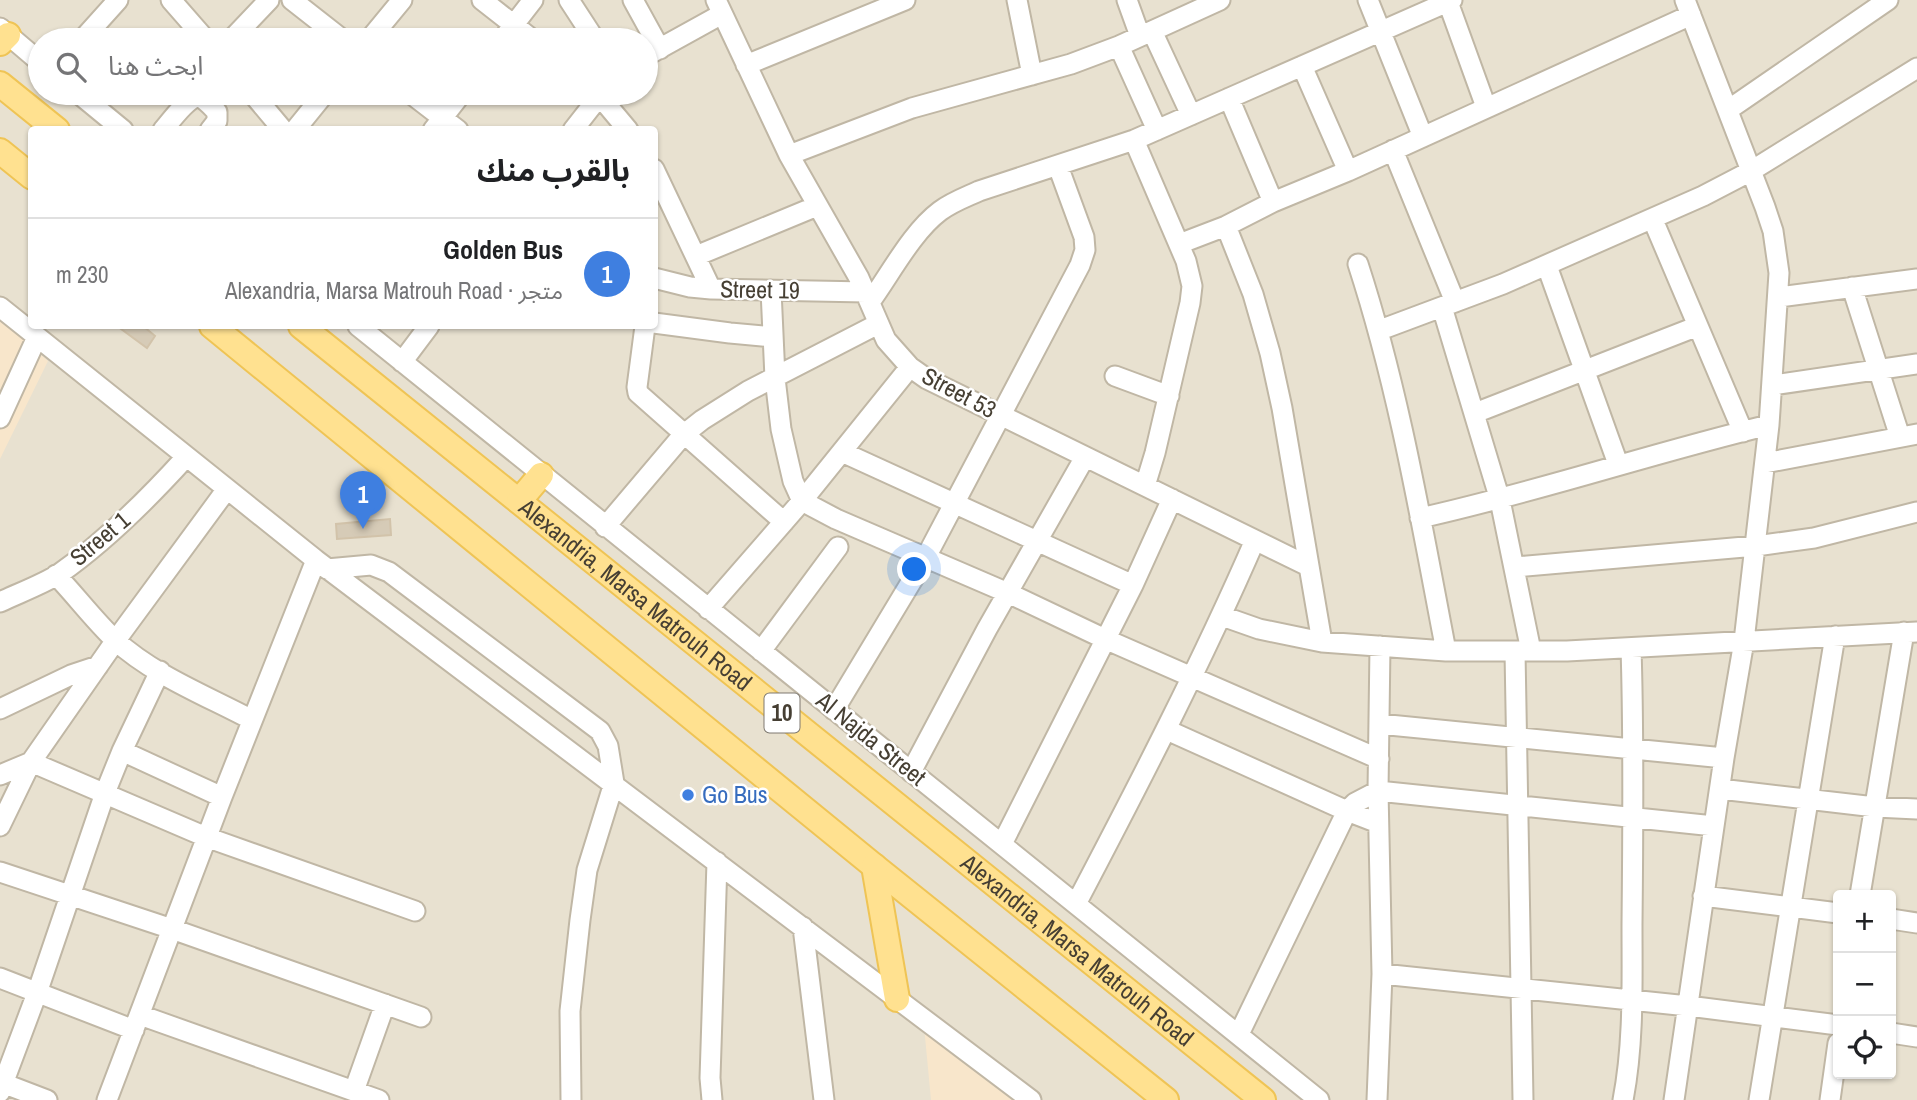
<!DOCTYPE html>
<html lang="ar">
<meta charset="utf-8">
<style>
body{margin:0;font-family:"Archivo Narrow","Noto Sans Arabic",sans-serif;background:#f6f6f6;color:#202124;direction:rtl}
.controls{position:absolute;right:21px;bottom:21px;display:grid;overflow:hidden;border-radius:7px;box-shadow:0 2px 5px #0004}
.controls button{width:63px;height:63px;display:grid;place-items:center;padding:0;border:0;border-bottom:2px solid #e0e0e0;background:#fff;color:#202124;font:35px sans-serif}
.you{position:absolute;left:915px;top:570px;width:24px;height:24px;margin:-18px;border:5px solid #fff;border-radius:50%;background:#1a73e8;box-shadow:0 0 0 10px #1a73e833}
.badge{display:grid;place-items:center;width:46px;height:46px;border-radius:50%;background:#0b8043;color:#fff;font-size:23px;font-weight:700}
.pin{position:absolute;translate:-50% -58px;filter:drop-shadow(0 2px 4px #0008)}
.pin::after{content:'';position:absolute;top:37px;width:24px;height:21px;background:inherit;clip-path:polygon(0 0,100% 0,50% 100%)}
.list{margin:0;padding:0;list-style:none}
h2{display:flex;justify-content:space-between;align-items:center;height:91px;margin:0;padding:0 28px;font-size:30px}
h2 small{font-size:23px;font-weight:400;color:#757577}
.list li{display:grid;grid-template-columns:46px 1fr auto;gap:21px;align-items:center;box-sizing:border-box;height:112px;padding:0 28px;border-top:2px solid #e0e0e0}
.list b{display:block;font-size:26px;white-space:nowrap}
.list p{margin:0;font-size:23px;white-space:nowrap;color:#757577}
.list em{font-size:23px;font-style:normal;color:#757577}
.icon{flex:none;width:38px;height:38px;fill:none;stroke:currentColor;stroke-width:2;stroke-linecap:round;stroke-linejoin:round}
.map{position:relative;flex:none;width:1917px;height:1100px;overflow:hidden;direction:ltr}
.search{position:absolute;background:#fff;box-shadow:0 2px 5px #0004;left:28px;top:28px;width:630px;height:77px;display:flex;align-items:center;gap:18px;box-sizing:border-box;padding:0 24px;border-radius:38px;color:#757577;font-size:26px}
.panel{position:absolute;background:#fff;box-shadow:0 2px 5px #0004;left:28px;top:126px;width:630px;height:203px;border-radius:7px;direction:rtl}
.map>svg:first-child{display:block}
</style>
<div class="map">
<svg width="1917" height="1100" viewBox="0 0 1917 1100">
<rect width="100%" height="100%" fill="#f3efe3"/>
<path fill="#e8e1d0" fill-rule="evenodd" d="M0,0H1917V1100H0ZM40,40H646V93H40ZM32,130H654V326H32ZM1838,895H1891V1074H1838Z"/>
<path fill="#f8e6cb" d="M0,319L48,361L0,459Z
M924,1026L1030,1100H931Z"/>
<path fill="#d6cbb7" stroke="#d2c3aa" stroke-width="2" d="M117,326H143L155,336L147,348Z
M390,519L391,535L337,539L336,524Z"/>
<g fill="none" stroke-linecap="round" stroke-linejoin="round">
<g stroke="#c0b7a5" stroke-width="23">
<path id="minor" d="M171,0L206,40
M292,0L343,40
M482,0L533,40
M569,0L595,40
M633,0L660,49
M716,0L789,155L859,278L886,340L910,367L927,379L1308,566
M1017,0L1032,75
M1127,0L1140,36
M1368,0L1423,137
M1448,2L1486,107
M0,28L40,62
M1152,31L1191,115
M82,40L118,0
M231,40L269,0
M369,40L402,0
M502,40L533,0
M1119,46L1157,130
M646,56L722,14
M746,65L905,0
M1302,66L1348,171
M78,93L123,130
M252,93L283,130
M410,93L458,130
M597,93L628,130
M1229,98L1273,202
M1728,110L1888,0
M163,130C169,123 189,96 198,97C204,98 212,107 217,112V121L210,130
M295,130L325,93
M433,130L462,93
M573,130L602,93
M1134,140L1186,261L1192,286L1190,303L1155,453L1145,486
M1393,150L1455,302
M789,155L912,108L1071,64L1119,46L1220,0
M654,169L711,289
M1653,220L1743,432
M1226,226L1253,294L1270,353L1282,408L1322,642
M1179,244L1226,226L1273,202L1348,171L1691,15
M696,256L817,206
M1358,264C1399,390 1421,521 1446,651
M1547,266L1618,464
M654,278L690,287L711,289L866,292
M1852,287L1900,437
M771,290L775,378L781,429L793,481L802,501L836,519L1008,593L1105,639L1379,759
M1779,297L1917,279
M870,302C891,273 912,232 940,211C952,202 966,197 979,191L1134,140L1452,0
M0,307L316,560L1031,1100
M1442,307L1500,500L1531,651
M654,323L730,333L773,337
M358,326L1319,1100
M645,326L637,387L638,393L784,522
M1380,330L1503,284L1703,196L1751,171L1917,68
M402,362L429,326
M1115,376L1169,396
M1773,385L1917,364
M1475,413L1698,326
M0,418L37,337
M842,452L1133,585
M1765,463L1917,434
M1420,518C1538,492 1652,453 1769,425
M605,527L683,435L702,420L748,391L878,324
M1516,567L1756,546L1814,538L1917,512
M327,569L371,565L389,572L600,731L608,746L614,783L587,870L580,920L570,1011L571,1100
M56,575C76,596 94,620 115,640C153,675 207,696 252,720
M0,602C19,593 41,585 59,574C106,541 148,499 186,457
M708,609L802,501L910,367
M1222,616L1259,629L1322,642L1446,651H1567L1917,632
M761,651L838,547
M1515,652L1523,1100
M0,709L71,675L98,666
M834,710L925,559L1080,265L1085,250L1084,237L1058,166
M1379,724L1724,758
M1167,730L1347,811L1378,823
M122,751L222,797
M911,772L987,629L1085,457
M0,775L31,762L206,837L415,911
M1720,789L1875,807L1917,809
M0,826L31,762L116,640L227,489
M1002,844L1133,585L1172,499
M0,872L172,929L421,1017
M1860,895L1904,632
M1703,896L1838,913
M1076,904C1139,784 1201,664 1255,540
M1891,919L1917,923
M803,927L824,1100
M1382,974L1688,1006L1838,1025
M0,978L134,1030
M140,1015L379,1100
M1891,1033L1917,1037
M1239,1034L1347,811L1355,803L1378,791L1714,826
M0,1082L47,1100
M354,1091L385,1004
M0,1092L37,993L105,793L122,751L160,671
M107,1100L222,797L316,560
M712,1100L710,1078L717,862
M1377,1100L1382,974L1378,791L1380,646
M1623,1100C1634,1043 1632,983 1632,925C1633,832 1634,740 1631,648
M1674,1100L1724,758L1744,641L1769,425L1779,273L1773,231L1765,207L1685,0
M1759,1100L1835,636
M1830,1100L1838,1043"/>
</g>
<g stroke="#efc455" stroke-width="28">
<g id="major">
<path d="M0,43L8,35"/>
<path d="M0,84L57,130"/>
<path d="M0,151L32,177"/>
<path d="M212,326L874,866L1166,1100"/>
<path id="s1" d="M301,326L1263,1100"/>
<path d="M519,501L541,475"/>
<path d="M874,866L897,999"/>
</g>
</g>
<use href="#minor" stroke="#fff" stroke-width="19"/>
<use href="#major" stroke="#ffe190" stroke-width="24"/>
</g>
<circle fill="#3f7fe0" stroke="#fff" stroke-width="2.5" cx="688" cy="795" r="7"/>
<g text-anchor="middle" stroke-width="5" stroke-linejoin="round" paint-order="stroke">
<rect fill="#fff" stroke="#7e7970" stroke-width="2" x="764.5" y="693.5" width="35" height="39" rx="5"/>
<g font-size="23" font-weight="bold" fill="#463f33">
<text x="782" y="721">10</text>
</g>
<g font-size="24" fill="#463f33" stroke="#fff">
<text transform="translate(760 290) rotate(1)" y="8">Street 19</text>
<text transform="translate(959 393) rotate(28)" y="8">Street 53</text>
<text transform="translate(100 539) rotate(-40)" y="8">Street 1</text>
<text dy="8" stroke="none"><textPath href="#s1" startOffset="429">Alexandria, Marsa Matrouh Road</textPath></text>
<text transform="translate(871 739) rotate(39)" y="8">Al Najda Street</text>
<text dy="8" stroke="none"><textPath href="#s1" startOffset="996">Alexandria, Marsa Matrouh Road</textPath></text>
</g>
<g font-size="24" fill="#366cbe" stroke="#fff" text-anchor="start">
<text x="702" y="803">Go Bus</text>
</g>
</g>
</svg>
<div class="controls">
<button>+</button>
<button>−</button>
<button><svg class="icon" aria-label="locate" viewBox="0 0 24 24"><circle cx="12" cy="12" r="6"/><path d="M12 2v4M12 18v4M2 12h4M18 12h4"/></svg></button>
</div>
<div class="you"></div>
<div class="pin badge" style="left:363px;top:529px;background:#3f7fe0">1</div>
<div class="search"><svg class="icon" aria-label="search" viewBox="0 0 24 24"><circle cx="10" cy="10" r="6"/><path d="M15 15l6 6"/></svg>ابحث هنا</div>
<section class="panel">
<h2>بالقرب منك<small></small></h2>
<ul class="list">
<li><span class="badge" style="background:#3f7fe0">1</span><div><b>Golden Bus</b><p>متجر · Alexandria, Marsa Matrouh Road</p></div><em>230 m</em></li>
</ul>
</section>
</div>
